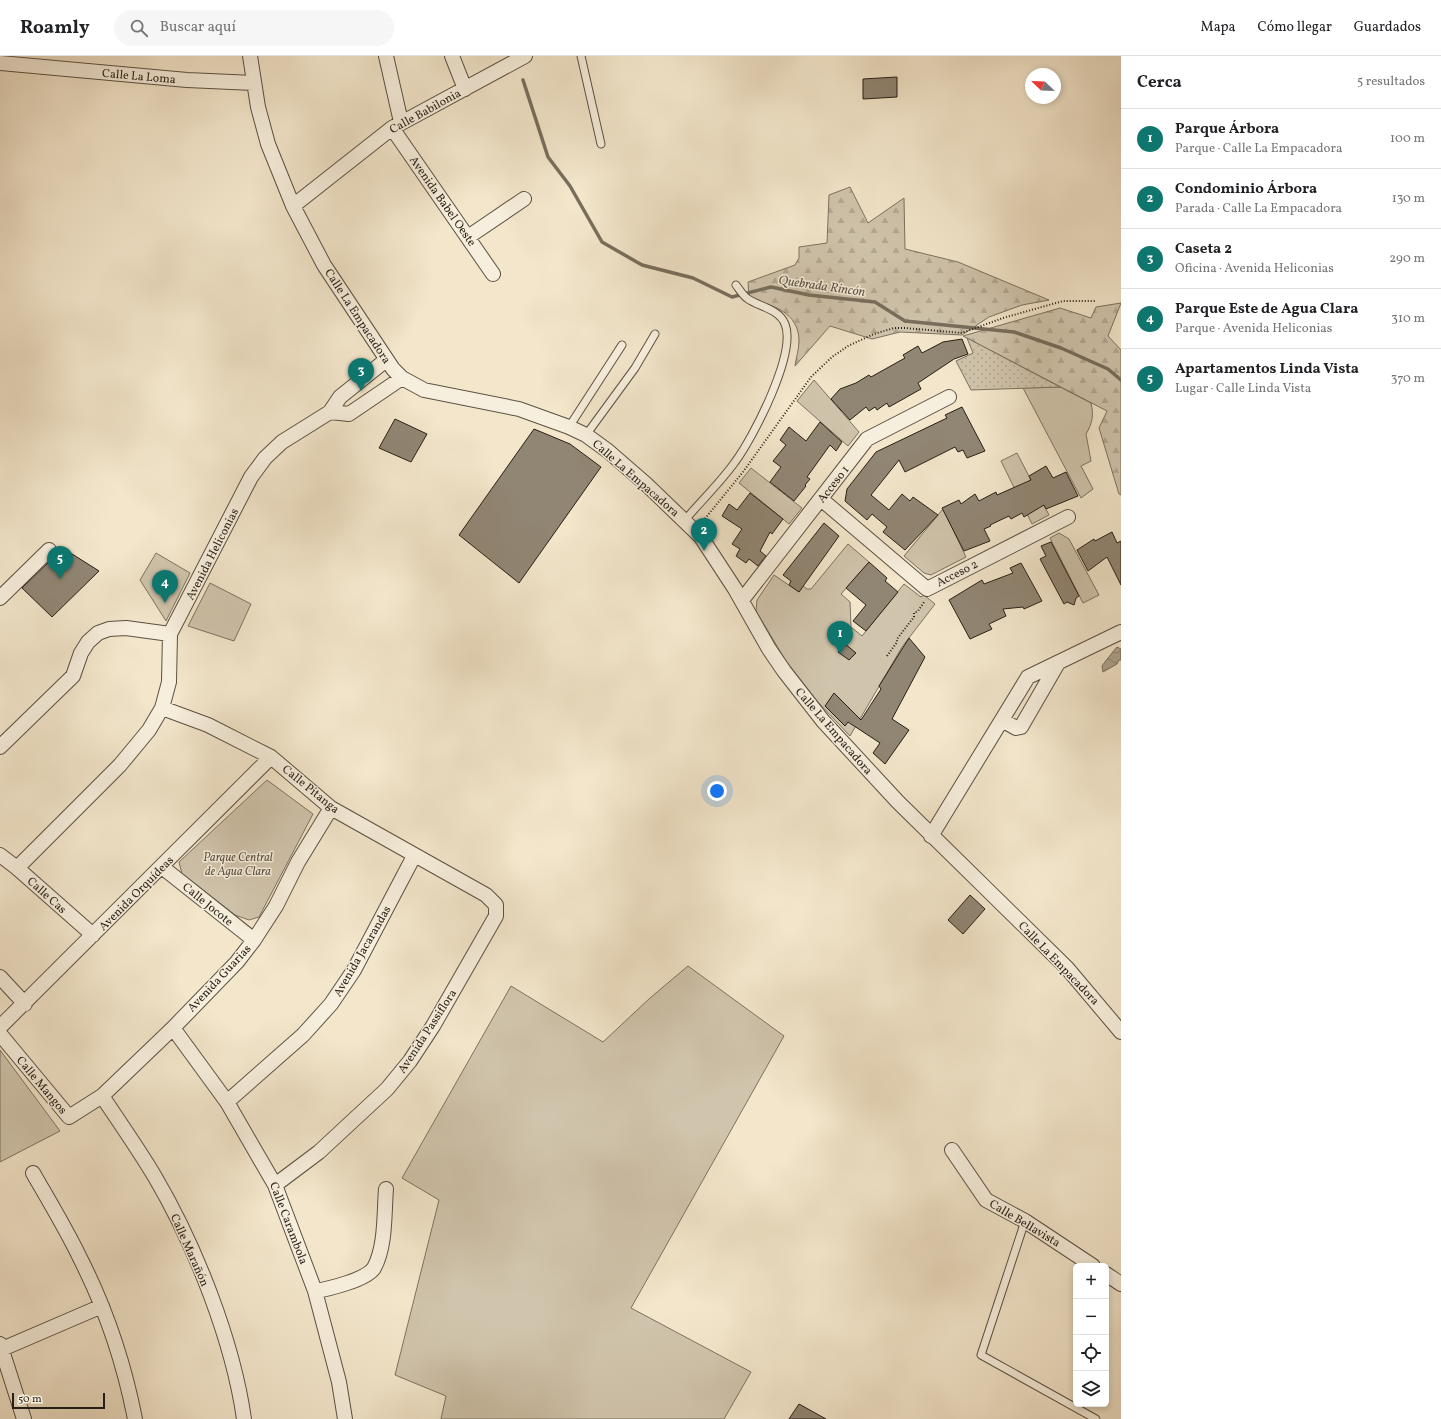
<!DOCTYPE html>
<html lang="es">
<meta charset="utf-8">
<style>
body{margin:0;font-family:Vollkorn,serif;background:#f6f6f6;color:#202124}
.controls{position:absolute;right:12px;bottom:12px;display:grid;overflow:hidden;border-radius:6px;box-shadow:0 2px 6px #0003}
.controls button{width:36px;height:36px;display:grid;place-items:center;padding:0;border:0;border-bottom:1px solid #e0e0e0;background:#fff;color:#202124;font:20px sans-serif}
.compass{position:absolute;left:1025px;top:12px;width:36px;height:36px;border-radius:50%;background:#fff;box-shadow:0 2px 6px #0003;rotate:293deg}
.scale{position:absolute;left:12px;bottom:10px;width:93px;box-sizing:border-box;padding-left:4px;border:2px solid #271f15;border-top:0;font-size:11px;line-height:14px;white-space:nowrap;color:#271f15;-webkit-text-stroke:3px #f7efdd;paint-order:stroke}
.you{position:absolute;left:717px;top:735px;width:14px;height:14px;margin:-10px;border:3px solid #fff;border-radius:50%;background:#1a73e8;box-shadow:0 0 0 6px #1a73e833}
.badge{display:grid;place-items:center;width:26px;height:26px;border-radius:50%;background:#0f766e;color:#fff;font-size:13px;font-weight:700}
.pin{position:absolute;translate:-50% -33px;filter:drop-shadow(0 1px 2px #0008)}
.pin::after{content:'';position:absolute;top:21px;width:14px;height:12px;background:inherit;clip-path:polygon(0 0,100% 0,50% 100%)}
.list{margin:0;padding:0;list-style:none}
h2{display:flex;justify-content:space-between;align-items:center;height:52px;margin:0;padding:0 16px;font-size:17px}
h2 small{font-size:13px;font-weight:400;color:#757577}
.list li{display:grid;grid-template-columns:26px 1fr auto;gap:12px;align-items:center;box-sizing:border-box;height:60px;padding:0 16px;border-top:1px solid #e0e0e0}
.list b{display:block;font-size:15px;white-space:nowrap}
.list p{margin:0;font-size:13px;white-space:nowrap;color:#757577}
.list em{font-size:13px;font-style:normal;color:#757577}
.icon{flex:none;width:22px;height:22px;fill:none;stroke:currentColor;stroke-width:2;stroke-linecap:round;stroke-linejoin:round}
.map{position:relative;flex:none;width:1121px;height:1363px;overflow:hidden}
header{display:flex;align-items:center;gap:24px;box-sizing:border-box;height:56px;padding:0 20px;background:#fff;border-bottom:1px solid #e0e0e0}
header strong{font-size:19px}
nav{display:flex;gap:22px;margin-inline-start:auto;font-size:14px}
.search{width:280px;height:36px;background:#f6f6f6;display:flex;align-items:center;gap:10px;box-sizing:border-box;padding:0 14px;border-radius:22px;color:#757577;font-size:15px}
main{display:flex}
aside{flex:1;background:#fff}
.map>svg:first-child{display:block}
</style>
<header>
<strong>Roamly</strong>
<div class="search"><svg class="icon" aria-label="search" viewBox="0 0 24 24"><circle cx="10" cy="10" r="6"/><path d="M15 15l6 6"/></svg>Buscar aquí</div>
<nav><a>Mapa</a><a>Cómo llegar</a><a>Guardados</a></nav>
</header>
<main>
<div class="map">
<svg width="1121" height="1363" viewBox="0 0 1121 1363">
<defs>
<pattern id="forest-firs" width="22" height="20" patternUnits="userSpaceOnUse"><rect width="22" height="20" fill="#d0c4ac"/><path d="M5 1l3.5 6h-7zM16 11l3.5 6h-7z" fill="#b3a893"/></pattern>
<pattern id="garden-dots" width="8" height="8" patternUnits="userSpaceOnUse"><rect width="8" height="8" fill="#d0c4ac"/><path d="M2 2h.1M6 6h.1" fill="none" stroke="#b3a893" stroke-width="1.8" stroke-linecap="round"/></pattern>
<pattern id="water-waves" width="16" height="10" patternUnits="userSpaceOnUse"><rect width="16" height="10" fill="#aea28d"/><path d="M0 5q4-4 8 0t8 0" fill="none" stroke="#8e8372"/></pattern>
</defs>
<rect width="100%" height="100%" fill="#f3e6cb"/>
<filter id="stains"><feTurbulence type="fractalNoise" baseFrequency=".005" numOctaves="4"/><feColorMatrix values="0 0 0 0 .2 0 0 0 0 .09 0 0 0 0 .02 0 0 0 .5 -.17"/></filter>
<radialGradient id="worn" r=".72"><stop offset=".6" stop-color="#630" stop-opacity="0"/><stop offset="1" stop-color="#630" stop-opacity=".3"/></radialGradient>
<path fill="#d0c4ac" stroke="#7c7260" d="M814,324L859,376L848,390L797,345Z
M1060,331L1091,347C1094,360 1092,368 1086,378L1091,405L1081,410L1093,433L1081,442L1023,332Z
M1017,397L1049,459L1032,468L1001,405Z
M751,412L802,452L789,468L739,427Z
M943,453L966,501L931,519L924,517L904,500Z
M1059,477L1069,483L1099,539L1083,547L1050,482Z
M848,488L869,506L841,538L850,546L851,571L862,580L904,528L921,541L924,539L935,548L902,591L850,680L817,645L786,605L756,555L757,544L774,519L799,536L803,530L807,533H811Z
M156,497L190,517L166,565L140,524Z
M210,527L251,548L234,585L188,570Z
M267,724L313,758L259,861L249,864L235,859L182,818L179,806Z
M688,910L784,980L631,1252L751,1316L724,1363H441L446,1340L395,1319L439,1144L402,1122L511,930L603,986L650,942Z
M0,994L60,1075L0,1106Z"/>
<path fill="url(#forest-firs)" stroke="#7c7260" d="M850,131L868,167L904,142L905,193L958,206L1049,244L1022,249L989,261L962,279L900,276L872,283L830,270L795,310C796,302 799,293 799,285C799,256 772,249 749,242L748,226L795,209L799,202V191L827,187L829,139Z
M1121,247L1108,280L1121,294V439L1119,438L1099,372L1107,355L963,280L1060,252L1091,262L1096,251Z"/>
<path fill="url(#garden-dots)" stroke="#7c7260" d="M967,282L1060,331L971,334L956,305L973,297Z"/>
<path fill="url(#water-waves)" stroke="#786e5d" d="M1117,591L1121,593V604H1119L1117,608L1103,616L1102,610C1104,607 1115,593 1117,591Z"/>
<g fill="none" stroke-linecap="round" stroke-linejoin="round">
<path stroke="#786e5d" stroke-width="3.5" d="M523,24L548,101L570,130L602,186L642,209L693,222L732,241L771,231L809,239L875,246L905,265L1014,276L1061,292L1108,313L1121,324"/>
</g>
<path fill="#918674" stroke="#271f15" d="M897,21V41L863,43V23Z
M962,283L968,298L954,303L918,327L921,333L889,351L887,347L877,354L875,351L869,355L866,351L850,364L831,343L840,333L856,327L869,319L871,321L905,302L903,299L918,290L922,297L943,286Z
M962,351L985,395L967,402L963,394L958,396L955,391L905,416L899,404L871,439L889,454L902,438L910,445L913,441L938,459L905,494L883,476L887,471L872,458L867,464L845,445L847,433L876,396L947,362L945,359Z
M395,363L427,378L411,406L379,392Z
M820,366L842,386L836,395L830,389L807,421L810,423L805,429L806,430L794,445L770,426L781,411L773,405L786,389L780,384L789,371L806,385Z
M534,373L570,388L601,411L519,527L459,479Z
M1046,410L1053,422L1066,416L1078,440L1046,453L1044,449L1024,461L1022,457L1011,463L1009,460L990,469L991,470L984,473L990,485L964,495L942,452L959,444L961,448L975,438L979,445L996,436L997,439L1031,424L1029,420Z
M750,437L783,463L772,478L770,476L760,495L766,500L758,510L749,503L746,507L736,500L740,493L732,488L742,473L722,460L729,448L737,454Z
M824,467L839,480L799,536L789,529L791,525L783,519Z
M1112,476L1117,487L1121,485V529L1107,501L1088,515L1077,494L1094,483L1095,485Z
M1051,486L1079,540L1076,542L1074,549L1067,546L1064,548L1040,503L1046,500L1041,490Z
M61,491L99,515L52,561L22,532L55,500Z
M869,506L887,522L885,525L898,536L866,575L853,565L866,549L846,532Z
M1021,507L1042,545L1024,553L1023,551L1003,553L1006,560L989,568L992,573L970,583L949,544L982,524L984,528L1013,517L1010,512Z
M909,582L925,601L892,663L909,674L885,708L873,697L880,687L848,666L845,670L825,650L834,637L861,664L881,633L879,630Z
M844,587L856,597L849,604L838,596Z
M970,839L985,853L963,878L948,864Z
M799,1348L826,1363H789Z"/>
<g fill="none" stroke-linecap="round" stroke-linejoin="round">
<g stroke="#5a5142" stroke-width="9">
<path id="lane" d="M581,0L601,88
M569,371L622,289
M586,379L635,312L655,278
M685,464C701,445 720,427 735,406C753,382 797,297 785,268C779,253 760,251 748,243C743,240 740,234 736,229
M1025,1165L981,1299L1096,1363"/>
</g>
<g stroke="#5a5142" stroke-width="16">
<path id="street" d="M250,0L258,51L268,88L293,150L324,209L393,313L402,322L424,334L519,353L569,371L586,379L608,395L646,428L701,481L735,533L769,593L784,615L823,665L898,746L1067,912L1121,976
M386,0L401,66
M452,0L465,33
M0,7L187,24L254,27
M392,72L493,218
M293,150L392,72L525,0
M468,181L524,143
M330,356L349,358L402,322
M821,443L927,533L1068,461
M0,542L49,494
M742,544L867,383L949,341
M162,652L208,669L271,701L331,752L486,839L496,849V860L433,970L410,1005L387,1033L319,1096L275,1129
M1002,664L1016,672L1021,671L1058,607
M0,691L73,620L81,597L88,586L98,577L109,573L126,572L170,578
M931,780L1028,621L1121,576
M0,799L17,812L93,879
M162,811L254,884
M17,812L120,709L149,674L162,652L169,626L170,578L251,421L265,402L282,386L330,356L340,341L386,304
M0,921L25,948
M0,971L271,701
M173,972L227,1046L275,1129L315,1235L339,1326L345,1363
M0,978L69,1061L102,1040L173,972L237,906L254,884L276,850L298,806L331,752
M102,1040C120,1067 139,1094 155,1121C195,1189 233,1285 244,1363
M227,1046L303,979L331,948L354,914L414,800
M952,1094L986,1144L1025,1165L1093,1210
M33,1117C49,1145 66,1173 80,1202C106,1253 124,1307 135,1363
M1106,1218L1121,1228
M315,1235C328,1233 366,1224 374,1212C386,1190 384,1157 386,1133
M0,1288L24,1363
M2,1293L102,1250"/>
</g>
<path stroke="#271f15" stroke-width="2" stroke-dasharray="1 2" stroke-linecap="butt" d="M703,465L743,416L811,321L832,301L848,290L874,278L894,272H905L962,277L1003,262L1063,245H1096
M887,600L897,586V583L914,561V557L918,555L924,546"/>
<use href="#lane" stroke="#f7efdd" stroke-width="7"/>
<use href="#street" stroke="#f7efdd" stroke-width="14"/>
</g>
<g text-anchor="middle" stroke-width="3" stroke-linejoin="round" paint-order="stroke">
<g font-size="12" fill="#271f15" stroke="#f7efdd">
<text transform="translate(139 20) rotate(5)" y="4">Calle La Loma</text>
<text transform="translate(425 55) rotate(-29)" y="4">Calle Babilonia</text>
<text transform="translate(443 145) rotate(55)" y="4">Avenida Babel Oeste</text>
<text transform="translate(358 260) rotate(57)" y="4">Calle La Empacadora</text>
<text transform="translate(636 422) rotate(41)" y="4">Calle La Empacadora</text>
<text transform="translate(833 428) rotate(-52)" y="4">Acceso 1</text>
<text transform="translate(212 498) rotate(-63)" y="4">Avenida Heliconias</text>
<text transform="translate(957 517) rotate(-27)" y="4">Acceso 2</text>
<text transform="translate(834 675) rotate(49)" y="4">Calle La Empacadora</text>
<text transform="translate(311 733) rotate(39)" y="4">Calle Pitanga</text>
<text transform="translate(136 837) rotate(-45)" y="4">Avenida Orquídeas</text>
<text transform="translate(47 839) rotate(42)" y="4">Calle Cas</text>
<text transform="translate(208 848) rotate(39)" y="4">Calle Jocote</text>
<text transform="translate(362 895) rotate(-60)" y="4">Avenida Jacarandas</text>
<text transform="translate(1059 907) rotate(46)" y="4">Calle La Empacadora</text>
<text transform="translate(219 922) rotate(-47)" y="4">Avenida Guarias</text>
<text transform="translate(427 975) rotate(-57)" y="4">Avenida Passiflora</text>
<text transform="translate(42 1029) rotate(50)" y="4">Calle Mangos</text>
<text transform="translate(289 1167) rotate(69)" y="4">Calle Carambola</text>
<text transform="translate(1025 1167) rotate(31)" y="4">Calle Bellavista</text>
<text transform="translate(190 1194) rotate(66)" y="4">Calle Marañón</text>
</g>
<g font-size="12" font-style="italic" fill="#5a5142" stroke="#f7efdd">
<text x="238" y="805">Parque Central<tspan x="238" dy="14">de Agua Clara</tspan></text>
</g>
<g font-size="13" font-style="italic" fill="#5d5345" stroke="#f7efdd">
<text transform="translate(822 229) rotate(8)" y="5">Quebrada Rincón</text>
</g>
</g>
<rect width="100%" height="100%" filter="url(#stains)"/>
<rect width="100%" height="100%" fill="url(#worn)"/>
</svg>
<div class="controls">
<button>+</button>
<button>−</button>
<button><svg class="icon" aria-label="locate" viewBox="0 0 24 24"><circle cx="12" cy="12" r="6"/><path d="M12 2v4M12 18v4M2 12h4M18 12h4"/></svg></button>
<button><svg class="icon" aria-label="layers" viewBox="0 0 24 24"><path d="M12 4l9 5-9 5-9-5zM3 14l9 5 9-5"/></svg></button>
</div>
<svg class="compass" viewBox="-18 -18 36 36"><path d="M0-13l5 13h-10z" fill="#e53935"/><path d="M0 13l5-13h-10z" fill="#757577"/></svg>
<div class="scale">50 m</div>
<div class="you"></div>
<div class="pin badge" style="left:840px;top:598px">1</div>
<div class="pin badge" style="left:704px;top:495px">2</div>
<div class="pin badge" style="left:361px;top:335px">3</div>
<div class="pin badge" style="left:165px;top:547px">4</div>
<div class="pin badge" style="left:60px;top:523px">5</div>
</div>
<aside>
<h2>Cerca<small>5 resultados</small></h2>
<ul class="list">
<li><span class="badge">1</span><div><b>Parque Árbora</b><p>Parque · Calle La Empacadora</p></div><em>100 m</em></li>
<li><span class="badge">2</span><div><b>Condominio Árbora</b><p>Parada · Calle La Empacadora</p></div><em>130 m</em></li>
<li><span class="badge">3</span><div><b>Caseta 2</b><p>Oficina · Avenida Heliconias</p></div><em>290 m</em></li>
<li><span class="badge">4</span><div><b>Parque Este de Agua Clara</b><p>Parque · Avenida Heliconias</p></div><em>310 m</em></li>
<li><span class="badge">5</span><div><b>Apartamentos Linda Vista</b><p>Lugar · Calle Linda Vista</p></div><em>370 m</em></li>
</ul>
</aside>
</main>
